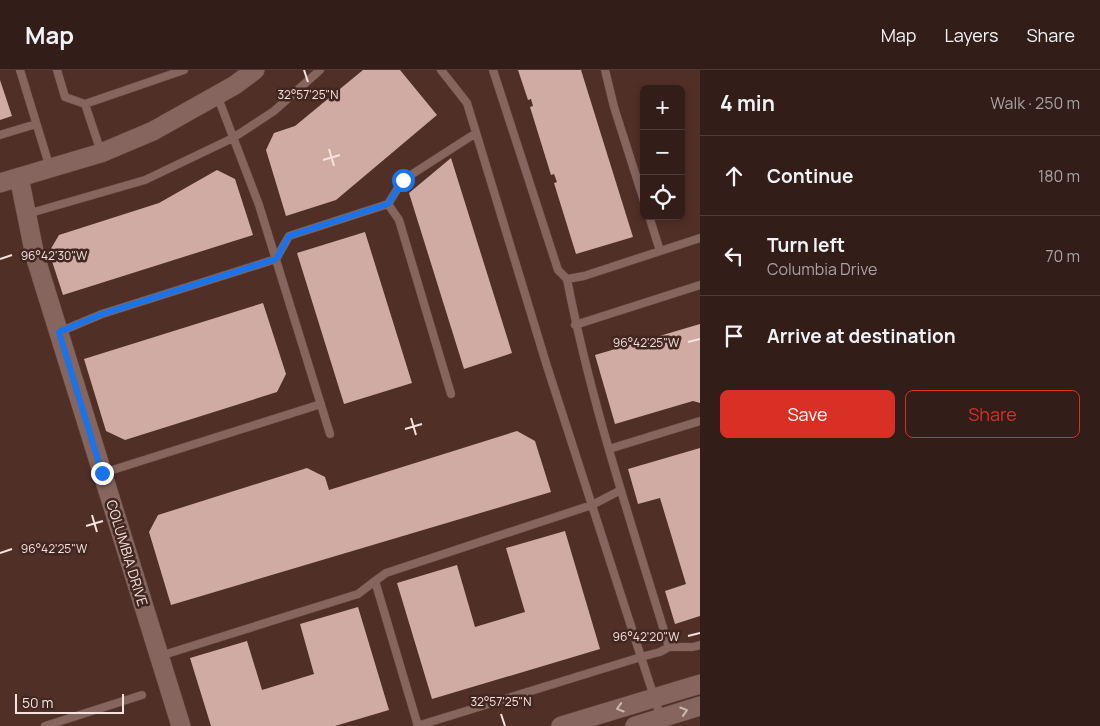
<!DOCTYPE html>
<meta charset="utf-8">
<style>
body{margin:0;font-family:Manrope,sans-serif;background:#3a2622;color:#f1f3f6}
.controls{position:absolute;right:15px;top:15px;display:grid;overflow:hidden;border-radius:8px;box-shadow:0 2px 8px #0003}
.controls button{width:45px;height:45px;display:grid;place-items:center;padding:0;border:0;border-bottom:1px solid #4d3b38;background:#321d19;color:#f1f3f6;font:25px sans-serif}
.scale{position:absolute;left:15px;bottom:12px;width:109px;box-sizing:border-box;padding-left:5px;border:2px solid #f6e2de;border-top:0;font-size:14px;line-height:18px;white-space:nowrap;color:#f6e2de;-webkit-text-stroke:4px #422721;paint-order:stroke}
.stop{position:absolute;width:15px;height:15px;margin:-11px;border:4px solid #1a73e8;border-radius:50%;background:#fff}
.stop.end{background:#1a73e8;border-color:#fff;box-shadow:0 1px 5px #0008}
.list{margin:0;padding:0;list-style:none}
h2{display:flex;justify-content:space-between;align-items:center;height:65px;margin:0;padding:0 20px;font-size:21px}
h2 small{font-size:16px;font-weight:400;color:#a8a2a2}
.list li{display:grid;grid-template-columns:32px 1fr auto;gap:15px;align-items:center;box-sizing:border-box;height:80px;padding:0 20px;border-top:1px solid #4d3b38}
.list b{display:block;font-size:19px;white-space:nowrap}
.list p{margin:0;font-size:16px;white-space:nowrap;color:#a8a2a2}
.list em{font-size:16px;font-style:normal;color:#a8a2a2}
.actions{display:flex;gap:10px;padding:15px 20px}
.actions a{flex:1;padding:11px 0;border:1px solid #d93025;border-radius:8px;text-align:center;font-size:18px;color:#d93025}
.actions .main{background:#d93025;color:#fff}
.icon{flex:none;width:28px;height:28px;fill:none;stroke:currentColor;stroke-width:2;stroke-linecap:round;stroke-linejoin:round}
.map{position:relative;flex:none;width:700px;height:656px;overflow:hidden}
header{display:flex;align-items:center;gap:30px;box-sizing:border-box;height:70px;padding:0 25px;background:#321d19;border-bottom:1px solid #4d3b38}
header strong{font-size:24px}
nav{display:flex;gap:28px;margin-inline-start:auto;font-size:18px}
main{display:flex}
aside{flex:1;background:#321d19}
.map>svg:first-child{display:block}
</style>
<header>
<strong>Map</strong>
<nav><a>Map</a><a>Layers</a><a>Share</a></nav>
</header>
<main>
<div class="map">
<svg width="700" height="656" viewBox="0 0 700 656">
<rect width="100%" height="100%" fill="#422721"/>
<path fill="#502f27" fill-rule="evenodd" d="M0,0H700V656H0ZM644,19H681V146H644Z"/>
<path fill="#cfaba3" d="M363,0H400L437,45L336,130L286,146L266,80L274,63L295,56Z
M518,0H581L633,167L576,184L554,113L557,112L554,104L551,105L530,37L533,36L531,29L528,30Z
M0,10L12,46L0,50Z
M451,88L512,283L464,299L409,123Z
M217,100L235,109L253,165L63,225L49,182L59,165L159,133Z
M365,162L412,313L344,334L297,183Z
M263,233L286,304L277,322L125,370L106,361L84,289Z
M700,254V333L693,331L615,354L595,285Z
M517,361L535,371L551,422L171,535L149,462L158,445L307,398L325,407L329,420Z
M700,378V546L675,554L665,521L686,514L660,428L638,434L628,399Z
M565,461L600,579L432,629L397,513L457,495L475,557L525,542L506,478Z
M358,537L389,640L335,656H211L190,588L247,571L262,620L314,604L300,554Z"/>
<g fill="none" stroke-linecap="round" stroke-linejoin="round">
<g stroke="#5e4640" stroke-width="9">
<path id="service" d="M20,0L50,98
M57,0L65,27L85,34L101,82
M441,0L467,33L546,293L641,587L661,648
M493,0L558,200L567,209L584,206L700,168
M605,0L614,37L644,131
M217,25L259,135L330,364
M85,34L184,0
M0,65L36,54
M388,134L399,150L451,324
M27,144L145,110L233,68L274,41L320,0
M649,146L660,181
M567,209C591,334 632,455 669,577H693L700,575
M575,255L700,215
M59,262L102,244L276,189L289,166L388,134L403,110L476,63
M609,379L700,351
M103,403L321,334
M375,511L386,503L592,435L621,420
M160,586L358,524L375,511L418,656
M45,656L142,625
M417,656L641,587L660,582L669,577"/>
</g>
<g stroke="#5e4640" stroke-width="20">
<path id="tertiary" d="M19,107L35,186L181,656
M0,113L101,83L153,61L235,15L255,0
M561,656L700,614
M635,656L700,636"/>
</g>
<use href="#service" stroke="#85655e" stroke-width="8"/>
<use href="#tertiary" stroke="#85655e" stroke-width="19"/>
</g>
<defs><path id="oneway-chevron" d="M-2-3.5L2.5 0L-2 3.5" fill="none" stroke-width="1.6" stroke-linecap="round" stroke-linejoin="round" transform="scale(1.25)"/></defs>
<g stroke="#ceb6b1">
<use href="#oneway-chevron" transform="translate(620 638) rotate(163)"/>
<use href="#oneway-chevron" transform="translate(684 641) rotate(-17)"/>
</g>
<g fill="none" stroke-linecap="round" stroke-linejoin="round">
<path stroke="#1a73e8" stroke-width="6" d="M102,403L59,262L102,244L276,189L289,166L388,134L403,110"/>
</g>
<path fill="none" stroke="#f6e2de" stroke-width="2" d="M304,0L308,12M329,79L334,96M323,90L340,85M0,189L12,185M688,272L700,269M411,348L416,365M405,359L422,354M92,445L97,462M86,456L103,451M0,483L12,479M688,566L700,563M501,644L505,656"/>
<g text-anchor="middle" stroke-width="5" stroke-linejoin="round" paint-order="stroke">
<g font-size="14" fill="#f6e2de" stroke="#422721">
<text transform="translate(127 483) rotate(73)" y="5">COLUMBIA DRIVE</text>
</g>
</g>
<g font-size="12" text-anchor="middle" fill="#f6e2de" stroke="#422721" stroke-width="5" stroke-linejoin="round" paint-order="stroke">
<text x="308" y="29">32°57'25"N</text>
<text x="54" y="190">96°42'30"W</text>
<text x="646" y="277">96°42'25"W</text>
<text x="54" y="483">96°42'25"W</text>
<text x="646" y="571">96°42'20"W</text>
<text x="501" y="636">32°57'25"N</text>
</g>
</svg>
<div class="controls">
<button>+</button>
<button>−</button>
<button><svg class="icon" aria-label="locate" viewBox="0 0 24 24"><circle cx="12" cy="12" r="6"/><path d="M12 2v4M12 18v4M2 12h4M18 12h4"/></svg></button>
</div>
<div class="scale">50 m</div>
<div class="stop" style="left:403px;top:110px"></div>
<div class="stop end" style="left:102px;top:403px"></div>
</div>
<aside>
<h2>4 min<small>Walk · 250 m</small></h2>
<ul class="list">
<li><svg class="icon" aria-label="ahead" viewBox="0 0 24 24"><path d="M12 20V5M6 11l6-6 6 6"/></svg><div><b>Continue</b></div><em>180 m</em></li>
<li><svg class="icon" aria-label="left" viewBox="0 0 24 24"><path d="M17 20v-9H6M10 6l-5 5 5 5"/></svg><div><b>Turn left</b><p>Columbia Drive</p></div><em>70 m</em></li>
<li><svg class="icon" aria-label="arrive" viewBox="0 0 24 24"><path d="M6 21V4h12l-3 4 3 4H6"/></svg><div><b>Arrive at destination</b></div></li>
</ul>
<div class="actions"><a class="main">Save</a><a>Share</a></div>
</aside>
</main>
